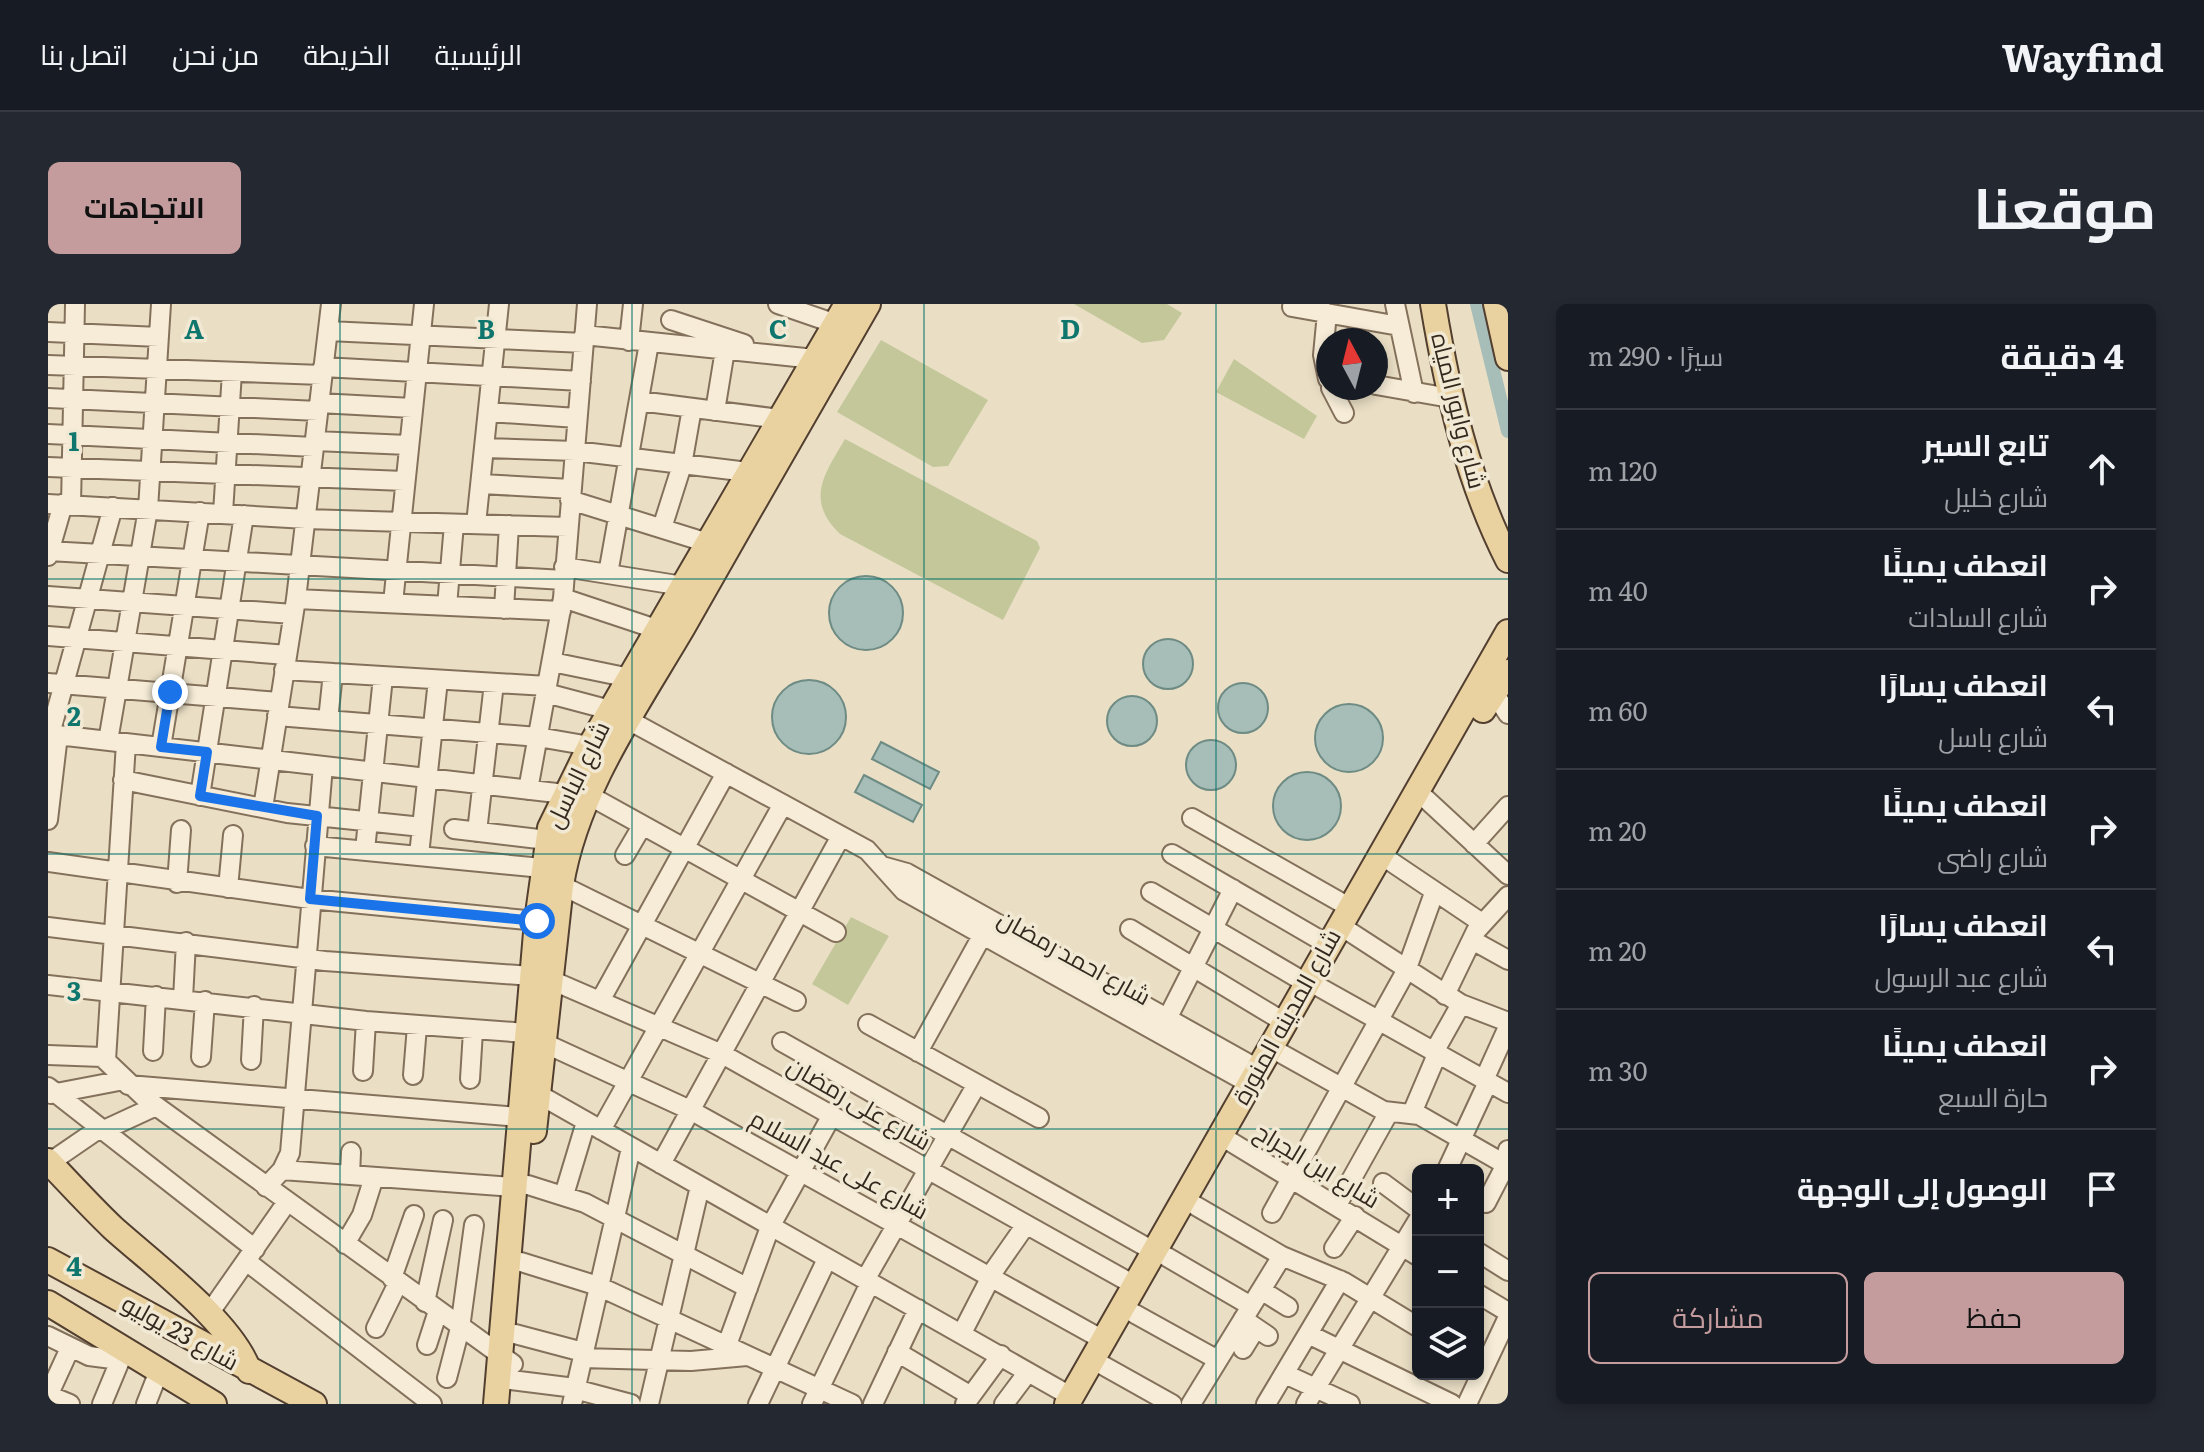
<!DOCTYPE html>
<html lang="ar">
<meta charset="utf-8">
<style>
body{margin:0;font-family:Literata,Cairo,serif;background:#242831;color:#f1f3f6;direction:rtl}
.controls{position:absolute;right:24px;bottom:24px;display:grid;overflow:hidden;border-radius:12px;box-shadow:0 4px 12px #0003}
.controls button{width:72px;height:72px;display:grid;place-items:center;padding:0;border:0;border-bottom:2px solid #363941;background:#171b24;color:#f1f3f6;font:40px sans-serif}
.compass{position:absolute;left:1268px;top:24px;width:72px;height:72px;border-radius:50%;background:#171b24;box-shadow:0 4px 12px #0003;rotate:353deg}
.stop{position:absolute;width:24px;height:24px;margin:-18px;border:6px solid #1a73e8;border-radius:50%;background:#fff}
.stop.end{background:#1a73e8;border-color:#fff;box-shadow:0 2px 8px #0008}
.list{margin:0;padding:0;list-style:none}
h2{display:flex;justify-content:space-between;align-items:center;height:104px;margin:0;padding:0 32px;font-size:34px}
h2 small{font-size:26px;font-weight:400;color:#9ea1a6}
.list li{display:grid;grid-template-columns:52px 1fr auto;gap:24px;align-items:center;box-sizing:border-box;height:120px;padding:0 32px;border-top:2px solid #363941}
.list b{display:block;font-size:30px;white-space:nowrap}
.list p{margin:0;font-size:26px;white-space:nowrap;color:#9ea1a6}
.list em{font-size:26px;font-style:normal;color:#9ea1a6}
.actions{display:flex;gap:16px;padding:24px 32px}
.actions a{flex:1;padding:18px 0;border:2px solid #c49c9e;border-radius:12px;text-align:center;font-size:28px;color:#c49c9e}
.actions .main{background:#c49c9e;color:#111}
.icon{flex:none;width:44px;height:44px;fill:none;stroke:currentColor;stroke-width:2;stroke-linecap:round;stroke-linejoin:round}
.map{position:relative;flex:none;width:1460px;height:1100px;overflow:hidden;direction:ltr;border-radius:12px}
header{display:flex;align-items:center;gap:48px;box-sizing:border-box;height:112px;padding:0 40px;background:#171b24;border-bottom:2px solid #363941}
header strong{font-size:38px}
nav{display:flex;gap:44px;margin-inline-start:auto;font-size:28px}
.intro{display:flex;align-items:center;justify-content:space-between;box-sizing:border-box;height:192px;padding:0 48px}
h1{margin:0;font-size:56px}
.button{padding:20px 36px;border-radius:12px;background:#c49c9e;color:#111;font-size:28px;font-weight:700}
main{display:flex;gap:48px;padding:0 48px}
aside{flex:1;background:#171b24;border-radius:12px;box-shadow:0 4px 12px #0003}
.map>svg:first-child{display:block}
</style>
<header>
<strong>Wayfind</strong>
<nav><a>الرئيسية</a><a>الخريطة</a><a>من نحن</a><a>اتصل بنا</a></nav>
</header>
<div class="intro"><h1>موقعنا</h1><a class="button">الاتجاهات</a></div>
<main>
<aside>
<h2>4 دقيقة<small>سيرًا · 290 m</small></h2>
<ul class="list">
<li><svg class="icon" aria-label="ahead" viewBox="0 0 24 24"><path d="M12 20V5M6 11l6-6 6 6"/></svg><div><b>تابع السير</b><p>شارع خليل</p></div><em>120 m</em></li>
<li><svg class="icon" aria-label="right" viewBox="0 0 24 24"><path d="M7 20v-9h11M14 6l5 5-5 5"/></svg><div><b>انعطف يمينًا</b><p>شارع السادات</p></div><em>40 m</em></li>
<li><svg class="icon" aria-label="left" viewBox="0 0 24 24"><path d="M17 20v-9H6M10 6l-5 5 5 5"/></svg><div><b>انعطف يسارًا</b><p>شارع باسل</p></div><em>60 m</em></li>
<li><svg class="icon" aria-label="right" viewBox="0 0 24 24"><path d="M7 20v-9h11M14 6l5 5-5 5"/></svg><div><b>انعطف يمينًا</b><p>شارع راضى</p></div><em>20 m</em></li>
<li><svg class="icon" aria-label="left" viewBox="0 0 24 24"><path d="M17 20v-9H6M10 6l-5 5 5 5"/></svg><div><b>انعطف يسارًا</b><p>شارع عبد الرسول</p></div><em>20 m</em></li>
<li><svg class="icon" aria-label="right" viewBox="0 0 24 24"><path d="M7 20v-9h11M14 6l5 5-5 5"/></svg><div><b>انعطف يمينًا</b><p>حارة السبع</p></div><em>30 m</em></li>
<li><svg class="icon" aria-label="arrive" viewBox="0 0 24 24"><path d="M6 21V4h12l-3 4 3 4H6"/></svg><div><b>الوصول إلى الوجهة</b></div></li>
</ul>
<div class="actions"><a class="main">حفظ</a><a>مشاركة</a></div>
</aside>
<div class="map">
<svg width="1460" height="1100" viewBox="0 0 1460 1100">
<rect width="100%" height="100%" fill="#eadfc5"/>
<path fill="#c3c79a" d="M1026,0H1119L1134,9L1116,36L1094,39Z
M833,36L940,96L900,162L885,163L789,108Z
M1186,55L1269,112L1256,135L1168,88Z
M797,135L989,237L992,244L955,316L792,230C757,196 776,171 797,135Z
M803,613L841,632L800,701L764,680Z"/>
<path fill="#a6beb7" stroke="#6e8b84" stroke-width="2" d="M781 309a37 37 0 1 1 74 0a37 37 0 1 1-74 0Z
M1095 360a25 25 0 1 1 50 0a25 25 0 1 1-50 0Z
M724 413a37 37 0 1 1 74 0a37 37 0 1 1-74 0Z
M1170 404a25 25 0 1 1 50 0a25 25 0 1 1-50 0Z
M1059 417a25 25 0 1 1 50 0a25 25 0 1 1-50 0Z
M1267 434a34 34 0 1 1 68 0a34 34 0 1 1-68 0Z
M1138 461a25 25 0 1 1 50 0a25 25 0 1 1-50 0Z
M833,438L891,468L882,485L824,455Z
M1225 502a34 34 0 1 1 68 0a34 34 0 1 1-68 0Z
M816,471L874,501L865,518L807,488Z"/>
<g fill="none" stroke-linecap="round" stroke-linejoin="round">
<path stroke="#a6beb7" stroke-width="14" d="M1429,0L1460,127"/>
<g stroke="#84715c" stroke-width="22">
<path id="minor" d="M730,0L788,20
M1347,0L1366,89
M1244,3L1351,22
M1279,9L1275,51L1280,75
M623,16L696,40
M280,27L536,39
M0,28L111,33
M536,31L767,55
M581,37L585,0
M0,61L274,71
M275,63L533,77
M1328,81L1402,94
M1283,84L1296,109
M0,94L270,107
M591,97L732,115
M271,99L364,104
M667,107L677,46
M440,108L529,114
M0,130L266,143
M267,137L360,141
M436,144L527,147L700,168
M0,163L356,177
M433,180L523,185
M522,196L660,239
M0,200L258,215L520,223
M23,201L27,0
M175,209L184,68
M428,220L451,0
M614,224L634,161L644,104
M0,247L516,276
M0,252L15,200
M516,263L635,282
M560,270L601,39
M0,292L245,310
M515,294L611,326
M248,295L513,307
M345,299L376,0
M399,302L406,220
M456,305L461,221
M0,332L239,351
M504,358L582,374
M236,366L499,382
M0,379L231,398
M498,389L562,406L819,546L856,587L1202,780
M1446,389L1460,410
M229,412L490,433L542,442
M280,416L285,369
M0,430L517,490
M2,430L65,203
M60,437L100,205L113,0
M113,443L152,208
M75,476L239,509L374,523
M480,486L515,294L539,0
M152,492L196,211
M542,492L788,628
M1378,495L1460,571
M215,504L248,295L283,0
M1144,514L1301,603
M0,516L10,431
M406,525L499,536
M429,528L446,379
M1426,540L1460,502
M267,542L494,564
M317,546L335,373
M1124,550L1279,640
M371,551L390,376
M577,551L594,522
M1342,557L1434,619
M0,558L262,595L489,617
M834,562L859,569L1210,765
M129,579L133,526
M513,581L748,697
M180,584L185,531
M1103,588L1258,679
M0,623L277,657L484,672
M1082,625L1236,718
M1302,628L1413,700L1460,718
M1424,636L1460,656
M503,676L674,750L1088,982
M0,681L318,717L478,729
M1271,683L1460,789
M1397,691L1428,627L1460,592
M135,695L138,638
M552,697L678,469
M1119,715L1185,585
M820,720L991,814
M734,738L1107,948
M496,739L642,806L1057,1037
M105,747L108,692
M870,748L940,621
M1234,750L1336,807L1371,811L1460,862
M0,751L54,753L97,794L465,1060
M153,753L157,697
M58,756L78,439
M203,756L206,702
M315,767L318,717
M365,771L369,722
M422,775L425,727
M1436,776L1460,723
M80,781L471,813
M0,783L207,945
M3,790L76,776
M490,790L1024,1093
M1364,809L1387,755L1386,748L1413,700
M56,826L108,802
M553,826L735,500
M1183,838L1370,952
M1,859L52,824
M613,860L793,532
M234,866L465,883
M1399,866L1440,778
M302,871L303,848
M1335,879L1370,905
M480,881L537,899L700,984
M218,883L234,866L242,849L275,462
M516,891L538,818
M1438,899L1455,866L1460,846
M1289,901L1341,808
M1148,902L1234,952L1296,978L1370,1023
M1224,909L1358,667L1386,589
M297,940L314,911L326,873
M1286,944L1307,912
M1430,948L1460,967
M1119,953L1203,1002
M198,957L384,1100
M473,958L550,982L804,1100
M344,974L366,911
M817,976L929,780
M1213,986L1240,1003
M1430,990L1460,1008
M377,998L395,916
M1087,1010L1170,1056
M160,1011L239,898
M1195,1015L1220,1032
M328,1024L350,979
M914,1029L947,965L977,922
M467,1030L535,1048
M1260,1030L1404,1100
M0,1032L41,1052L72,1056
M379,1041L390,1007
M679,1041L722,923L784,811
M1195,1045L1208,1024
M849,1048L923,1092
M534,1054L643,1057L699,1052
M1056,1062L1124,1100
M1237,1070L1302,1100
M399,1074L412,1024L426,921
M463,1076L519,1083L583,1100
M0,1091L22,1100
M0,1092L22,1044
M54,1100L76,1047
M98,1100L111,1067
M524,1100L583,844
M601,1100L652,882
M710,1100L779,955
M764,1100L822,979
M825,1100L870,1005
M917,1100L953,1051
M956,1100L980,1068
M1143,1100L1234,952
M1218,1100L1292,976
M1258,1100L1370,916
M1419,1100L1460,1013"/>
</g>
<g stroke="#523f30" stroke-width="28">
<path id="major" d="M1385,0C1400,90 1419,175 1460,256
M1448,0L1460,54
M1435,406L1460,368
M486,827L513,581C528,488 588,403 635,323C696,215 758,108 820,0
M0,857C22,880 43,903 65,924C105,960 184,1018 201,1067
M0,956L266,1100
M0,999L166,1100
M448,1100L489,617L502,524L542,442L799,0
M1019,1100L1460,328"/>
</g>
<use href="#minor" stroke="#f6ecd7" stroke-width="18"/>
<use href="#major" stroke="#ead2a0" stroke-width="24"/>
</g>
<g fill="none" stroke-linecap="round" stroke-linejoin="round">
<path stroke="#1a73e8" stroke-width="10" d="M122,388L113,443L159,448L152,492L269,512L262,595L489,617"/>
</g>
<path fill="none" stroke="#0f766e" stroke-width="2" stroke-opacity="0.55" d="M292,0V1100M584,0V1100M876,0V1100M1168,0V1100M0,275H1460M0,550H1460M0,825H1460"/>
<g text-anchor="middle" stroke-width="7" stroke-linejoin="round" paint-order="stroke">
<g font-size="24" fill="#35291f" stroke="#f2e9d4">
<text transform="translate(1410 107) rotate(76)" y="8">شارع وابور المياه</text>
<text transform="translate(530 471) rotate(-64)" y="8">شارع الباسل</text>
<text transform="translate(1026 654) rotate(29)" y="8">شارع احمد رمضان</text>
<text transform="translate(1239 713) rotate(-61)" y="8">شارع المدينه المنورة</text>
<text transform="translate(811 800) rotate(30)" y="8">شارع على رمضان</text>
<text transform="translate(791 861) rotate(29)" y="8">شارع على عبد السلام</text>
<text transform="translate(1269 862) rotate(31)" y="8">شارع ابن الجراح</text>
<text transform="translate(132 1029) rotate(29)" y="8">شارع 23 يوليو</text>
</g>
</g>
<g font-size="26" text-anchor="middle" font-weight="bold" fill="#0f766e" stroke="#f2e9d4" stroke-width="7" stroke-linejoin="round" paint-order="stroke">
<text x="146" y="35">A</text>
<text x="438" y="35">B</text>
<text x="730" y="35">C</text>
<text x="1022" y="35">D</text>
<text x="26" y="147">1</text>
<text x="26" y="422">2</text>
<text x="26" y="697">3</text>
<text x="26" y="972">4</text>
</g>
</svg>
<div class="controls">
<button>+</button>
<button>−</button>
<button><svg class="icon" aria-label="layers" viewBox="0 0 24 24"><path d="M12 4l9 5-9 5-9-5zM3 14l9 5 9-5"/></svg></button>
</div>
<svg class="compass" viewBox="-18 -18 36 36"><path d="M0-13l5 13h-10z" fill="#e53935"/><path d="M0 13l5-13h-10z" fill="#9ea1a6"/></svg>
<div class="stop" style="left:489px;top:617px"></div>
<div class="stop end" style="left:122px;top:388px"></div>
</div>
</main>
